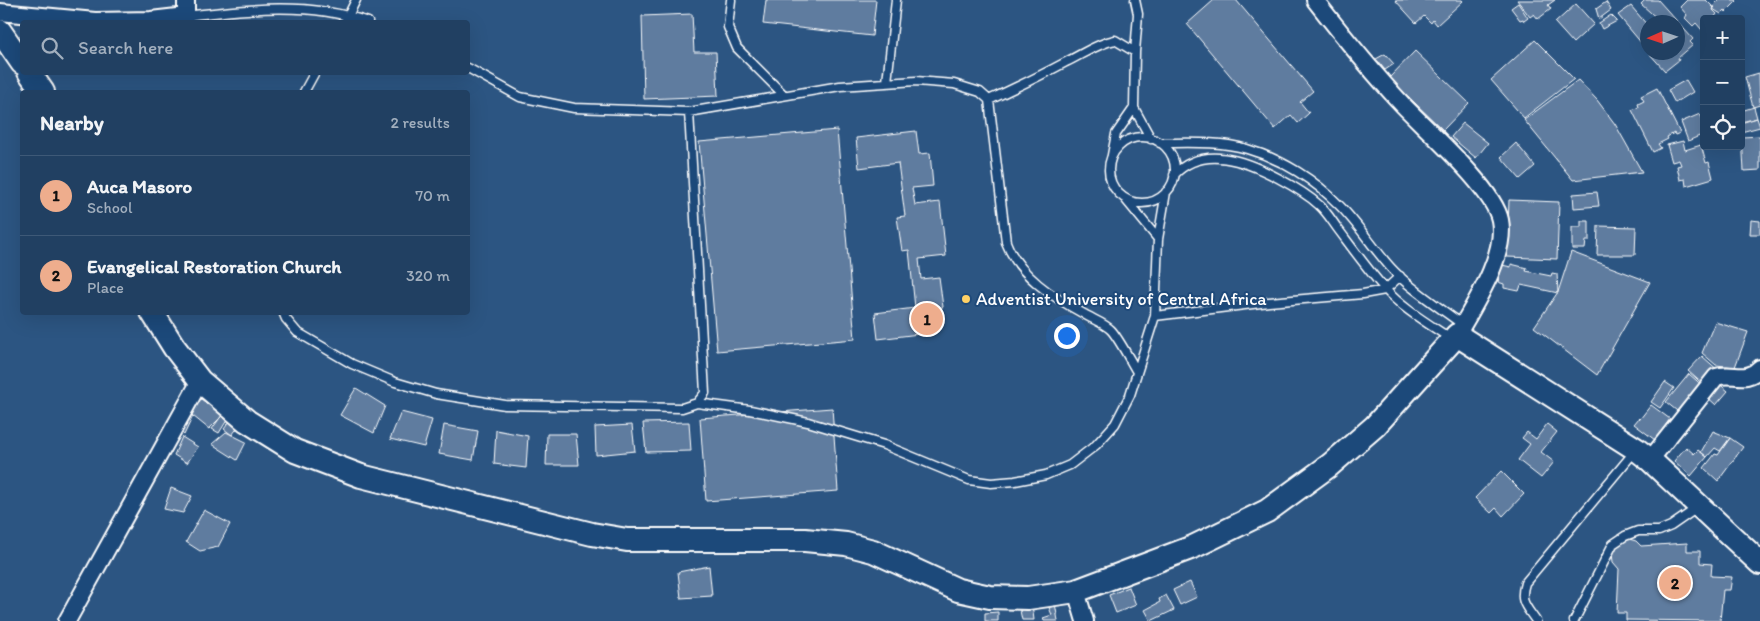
<!DOCTYPE html>
<meta charset="utf-8">
<style>
body{margin:0;font-family:Itim,sans-serif;background:#294768;color:#f1f3f6}
.controls{position:absolute;right:15px;top:15px;display:grid;overflow:hidden;border-radius:5px;box-shadow:0 5px 20px #0002}
.controls button{width:45px;height:45px;display:grid;place-items:center;padding:0;border:0;border-bottom:1px solid #3e5977;background:#214062;color:#f1f3f6;font:25px sans-serif}
.compass{position:absolute;left:1640px;top:15px;width:45px;height:45px;border-radius:50%;background:#214062;box-shadow:0 5px 20px #0002;rotate:267deg}
.you{position:absolute;left:1066px;top:335px;width:18px;height:18px;margin:-12px;border:4px solid #fff;border-radius:50%;background:#1a73e8;box-shadow:0 0 0 8px #1a73e833}
.badge{display:grid;place-items:center;width:32px;height:32px;border-radius:50%;background:#eead8d;color:#111;font-size:16px;font-weight:700}
.pin{position:absolute;translate:-50% -50%;border:2px solid #fff;box-shadow:0 1px 5px #0006}
.list{margin:0;padding:0;list-style:none}
h2{display:flex;justify-content:space-between;align-items:center;height:65px;margin:0;padding:0 20px;font-size:21px}
h2 small{font-size:16px;font-weight:400;color:#a2afbe}
.list li{display:grid;grid-template-columns:32px 1fr auto;gap:15px;align-items:center;box-sizing:border-box;height:80px;padding:0 20px;border-top:1px solid #3e5977}
.list b{display:block;font-size:19px;white-space:nowrap}
.list p{margin:0;font-size:16px;white-space:nowrap;color:#a2afbe}
.list em{font-size:16px;font-style:normal;color:#a2afbe}
.icon{flex:none;width:28px;height:28px;fill:none;stroke:currentColor;stroke-width:2;stroke-linecap:round;stroke-linejoin:round}
.map{position:relative;flex:none;width:1760px;height:621px;overflow:hidden}
.search{position:absolute;background:#214062;box-shadow:0 5px 20px #0002;left:20px;top:20px;width:450px;height:55px;display:flex;align-items:center;gap:12px;box-sizing:border-box;padding:0 18px;border-radius:5px;color:#a2afbe;font-size:19px}
.panel{position:absolute;background:#214062;box-shadow:0 5px 20px #0002;left:20px;top:90px;width:450px;height:225px;border-radius:5px}
.map>svg:first-child{display:block}
</style>
<div class="map">
<svg width="1760" height="621" viewBox="0 0 1760 621">
<rect width="100%" height="100%" fill="#2c5582"/>
<filter id="ink" filterUnits="userSpaceOnUse"><feTurbulence type="fractalNoise" baseFrequency=".02" numOctaves="2"/><feDisplacementMap in="SourceGraphic" scale="10" xChannelSelector="R" yChannelSelector="G"/><feConvolveMatrix kernelMatrix="1 2 1 2 8 2 1 2 1" color-interpolation-filters="sRGB"/></filter>
<g filter="url(#ink)">
<path fill="#5e7c9f" stroke="#fff" d="M766,0H876L872,36L763,24Z
M1214,0H1236L1313,91L1300,102L1309,113L1298,123L1291,115L1275,129L1187,24Z
M1395,0H1462L1463,1L1437,25L1433,20L1431,23L1424,16L1416,23Z
M1517,0H1555L1548,5L1551,9L1538,19L1534,14L1530,17Z
M1645,0H1658L1693,39L1690,42L1693,45L1678,58L1679,60L1665,71L1648,52H1678V22H1661L1641,4Z
M1687,0H1706L1714,8L1713,10L1717,14L1713,19H1704V28L1702,30L1696,23L1693,26L1685,18L1687,15L1680,7Z
M1719,0H1736L1737,1L1726,12L1725,10L1721,14L1713,9L1715,7L1713,6Z
M1606,2L1611,10L1599,19L1596,9Z
M1518,3L1528,18L1524,21L1523,19L1520,20L1511,8Z
M1576,4L1594,24L1573,43L1555,23Z
M1631,6L1648,26V51L1618,15Z
M692,14L694,52H716L718,96L644,99L642,16Z
M1611,15L1617,21L1602,29L1599,23Z
M1535,40L1574,79L1524,118L1491,80Z
M1415,51L1469,103L1443,130L1389,78Z
M1385,54L1394,64L1385,70L1376,59Z
M1759,73L1760,105L1753,107L1745,77Z
M1578,80L1597,100L1615,124L1642,172L1573,180L1524,120Z
M1686,80L1693,92L1675,103L1668,90Z
M1657,88L1680,133L1675,135L1674,133L1667,137L1668,139L1658,144L1661,148L1653,152L1632,110L1639,107L1638,104L1644,101L1641,96Z
M1754,107L1757,118L1741,122V111Z
M1700,114L1704,122V134L1688,141L1681,122Z
M1757,118L1760,127L1741,132V123Z
M1463,123L1488,143L1476,158L1451,137Z
M837,130L855,339L717,351L699,142Z
M916,131L919,154L930,153L933,186L912,188L915,205L940,202L946,256L919,259L921,279L939,277L943,307L932,308L935,332L878,339L875,313L915,308L909,250L902,251L897,217L905,216L898,163L859,168L856,138Z
M1760,136V170L1744,171L1742,137Z
M1683,141L1685,150L1701,145L1706,163L1709,162L1713,178L1686,186L1685,179L1680,180L1677,166L1681,165L1679,160L1672,162L1667,145Z
M1516,143L1535,166L1520,179L1501,157Z
M1597,192L1599,206L1574,208L1573,194Z
M1509,200L1559,202L1557,259L1507,257Z
M1751,220L1760,221V234H1750Z
M1581,221H1589V241H1586L1585,249H1572V227H1581Z
M1598,226L1636,227L1635,255H1597Z
M1571,252L1650,282L1597,375L1534,327L1558,292Z
M1511,264L1527,268L1526,271L1551,276L1552,273L1557,274L1558,293L1521,285L1519,291L1504,288V284L1498,282L1502,265L1511,267Z
M1715,322L1748,332L1735,367L1716,365L1702,353Z
M1702,356L1719,371L1706,387L1688,371Z
M1689,374L1704,387L1682,415L1666,402Z
M1665,382L1674,388L1660,408L1651,402Z
M1717,382L1728,391L1716,405L1705,395Z
M356,388L385,406L374,433L340,415Z
M197,396L223,415L209,429L188,412Z
M1651,405L1670,419L1655,440L1634,424L1639,418L1640,419Z
M832,408L838,491L706,501L700,418Z
M185,410L193,416L184,435L177,429Z
M401,412L432,420L424,447L390,439Z
M222,415L227,420L219,433L212,429Z
M230,421L239,426L232,435L224,429Z
M689,422L691,451L646,452L643,423Z
M1547,424L1557,432L1541,452L1554,462L1541,478L1518,460L1530,444L1522,438L1527,432L1536,439Z
M444,425L478,431L473,460L439,454Z
M632,425L635,451L596,455L595,427Z
M496,430L528,436L526,468L494,464Z
M1713,431L1730,438L1720,451L1715,448L1707,457L1701,452Z
M226,432L246,442L237,460L212,444Z
M547,434H576L579,465H546Z
M182,437L198,447L187,463L174,455Z
M1730,438L1743,447L1718,481L1704,468L1715,454L1718,455Z
M1686,447L1694,454L1698,450L1707,457L1691,476L1674,461Z
M1501,471L1524,494L1503,516L1496,508L1491,513L1475,498Z
M171,488L192,496L183,513L164,509Z
M204,510L230,524L218,547L200,551L186,542Z
M1629,539L1636,541L1641,546L1687,543V551H1700V563L1712,564L1711,576L1732,577L1730,590H1723L1720,621L1626,620V613H1617L1619,569L1613,562L1612,553L1616,545L1622,541Z
M709,566L712,596L681,598L678,572Z
M1190,582L1197,597L1180,605L1173,590Z
M1129,587L1136,605L1116,613L1109,595Z
M1166,595L1174,610L1151,621L1145,610L1160,602L1159,599Z
M1055,603L1058,621H1044L1043,618L1052,615L1048,605Z
M1032,604L1034,620H1022L1019,606Z
M998,612V621H985V613Z"/>
<g fill="none" stroke-linecap="round" stroke-linejoin="round">
<g stroke="#fff" stroke-width="11">
<path id="lane" d="M731,0L728,27L737,48L784,95
M186,16C246,9 309,1 368,22
M345,22L356,0
M1135,52L1138,14L1135,0
M468,68L520,97L574,108L689,112L840,86L916,81L954,84L980,92L989,100L1006,242C1019,276 1053,297 1084,314C1092,319 1104,323 1111,330C1118,337 1131,362 1137,372
M887,82L896,0
M304,92L315,72
M989,100C1015,88 1040,76 1066,62C1083,54 1096,44 1115,40L1135,52L1134,108L1151,139
M1109 170a33 33 0 1 1 66 0a33 33 0 1 1-66 0Z
M1160,143C1188,143 1219,141 1247,149C1282,159 1315,180 1340,206C1359,225 1373,248 1391,268C1410,289 1441,308 1463,325
M1112,155L1116,134L1134,108
M1174,175C1203,144 1246,161 1278,178C1293,186 1307,194 1319,205C1327,212 1332,221 1338,229C1353,249 1368,270 1385,289C1403,309 1429,324 1451,339
M1126,200L1158,239
M283,312L286,319L297,332L352,364L395,382L436,394L505,405L682,408L697,403L705,393L689,112
M1155,316L1269,302L1363,294L1385,290L1400,276
M697,403L750,410L808,422L884,445L969,480L991,483L1015,481L1046,475L1070,465L1096,445L1115,424L1130,395L1155,316L1158,239L1166,192
M1536,621C1526,606 1519,602 1525,583L1635,451
M1574,621L1613,544L1625,536L1638,531H1659L1671,526L1697,508"/>
</g>
<g stroke="#fff" stroke-width="20">
<path id="street" d="M1315,0C1343,36 1372,72 1403,105C1427,130 1494,189 1500,220C1507,255 1474,305 1457,335
M0,12L95,21L151,20L186,16V0
M1650,460L1716,377C1733,371 1745,384 1760,368
M1076,591L1085,621
M67,621L200,381"/>
</g>
<g stroke="#fff" stroke-width="26">
<path id="secondary" d="M0,31L22,63
M29,72L43,92
M152,312L174,347L200,381L247,421L295,451L361,476L592,534L627,540H805L846,544L873,551L958,590L990,597L1028,598L1076,591L1193,547L1267,511L1330,465L1375,426L1457,335L1636,449L1650,460L1760,563"/>
</g>
<use href="#lane" stroke="#1f4a7a" stroke-width="8"/>
<use href="#street" stroke="#1f4a7a" stroke-width="16"/>
<use href="#secondary" stroke="#1f4a7a" stroke-width="22"/>
</g>
</g>
<circle fill="#ffd166" stroke="#1f4a7a" stroke-width="2" cx="966" cy="299" r="5"/>
<g text-anchor="middle" stroke-width="4" stroke-linejoin="round" paint-order="stroke">
<g font-size="18" fill="#fff" stroke="#1f4a7a" text-anchor="start">
<text x="976" y="305">Adventist University of Central Africa</text>
</g>
</g>
</svg>
<div class="controls">
<button>+</button>
<button>−</button>
<button><svg class="icon" aria-label="locate" viewBox="0 0 24 24"><circle cx="12" cy="12" r="6"/><path d="M12 2v4M12 18v4M2 12h4M18 12h4"/></svg></button>
</div>
<svg class="compass" viewBox="-18 -18 36 36"><path d="M0-13l5 13h-10z" fill="#e53935"/><path d="M0 13l5-13h-10z" fill="#a2afbe"/></svg>
<div class="you"></div>
<div class="pin badge" style="left:927px;top:319px">1</div>
<div class="pin badge" style="left:1675px;top:583px">2</div>
<div class="search"><svg class="icon" aria-label="search" viewBox="0 0 24 24"><circle cx="10" cy="10" r="6"/><path d="M15 15l6 6"/></svg>Search here</div>
<section class="panel">
<h2>Nearby<small>2 results</small></h2>
<ul class="list">
<li><span class="badge">1</span><div><b>Auca Masoro</b><p>School</p></div><em>70 m</em></li>
<li><span class="badge">2</span><div><b>Evangelical Restoration Church</b><p>Place</p></div><em>320 m</em></li>
</ul>
</section>
</div>
